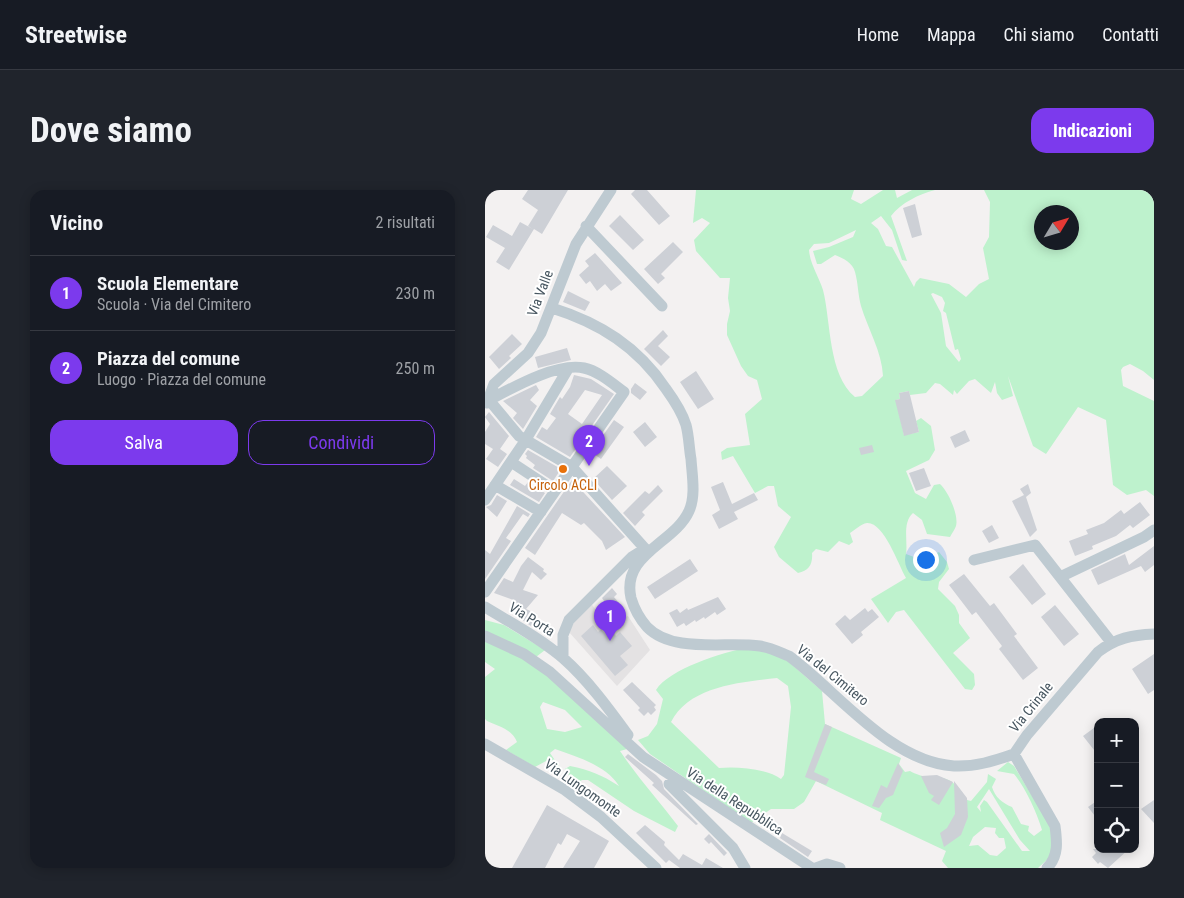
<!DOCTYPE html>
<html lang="it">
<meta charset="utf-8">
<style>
body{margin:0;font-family:"Roboto Condensed",sans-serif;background:#20242c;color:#f1f3f6}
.controls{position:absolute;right:15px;bottom:15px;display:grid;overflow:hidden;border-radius:10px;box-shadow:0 2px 12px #0003}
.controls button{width:45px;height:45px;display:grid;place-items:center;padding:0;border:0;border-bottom:1px solid #363941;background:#171b24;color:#f1f3f6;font:25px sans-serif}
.compass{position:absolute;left:549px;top:15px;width:45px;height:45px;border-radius:50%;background:#171b24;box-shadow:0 2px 12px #0003;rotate:52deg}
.you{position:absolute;left:440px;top:369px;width:18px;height:18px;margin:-12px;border:4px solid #fff;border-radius:50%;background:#1a73e8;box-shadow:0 0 0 8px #1a73e833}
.badge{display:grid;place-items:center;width:32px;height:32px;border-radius:50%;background:#7c3aed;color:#fff;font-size:16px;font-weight:700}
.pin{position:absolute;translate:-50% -41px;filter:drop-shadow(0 1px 2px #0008)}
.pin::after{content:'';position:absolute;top:26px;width:18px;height:15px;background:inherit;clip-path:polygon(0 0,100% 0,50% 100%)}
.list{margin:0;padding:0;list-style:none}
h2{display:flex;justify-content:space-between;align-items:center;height:65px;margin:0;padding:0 20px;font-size:21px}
h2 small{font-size:16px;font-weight:400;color:#9ea1a6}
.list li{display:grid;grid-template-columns:32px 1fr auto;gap:15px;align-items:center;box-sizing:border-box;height:75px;padding:0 20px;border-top:1px solid #363941}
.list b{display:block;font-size:19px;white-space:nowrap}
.list p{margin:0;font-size:16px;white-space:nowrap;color:#9ea1a6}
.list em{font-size:16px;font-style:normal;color:#9ea1a6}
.actions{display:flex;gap:10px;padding:15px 20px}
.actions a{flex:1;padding:11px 0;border:1px solid #7c3aed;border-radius:15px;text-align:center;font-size:18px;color:#7c3aed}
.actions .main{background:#7c3aed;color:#fff}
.icon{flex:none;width:28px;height:28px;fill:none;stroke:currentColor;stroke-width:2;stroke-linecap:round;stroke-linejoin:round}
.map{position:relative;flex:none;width:669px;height:678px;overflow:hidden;border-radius:15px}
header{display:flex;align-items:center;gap:30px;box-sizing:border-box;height:70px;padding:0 25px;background:#171b24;border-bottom:1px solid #363941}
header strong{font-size:24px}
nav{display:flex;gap:28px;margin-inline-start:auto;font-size:18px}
.intro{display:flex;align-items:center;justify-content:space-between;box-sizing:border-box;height:120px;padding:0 30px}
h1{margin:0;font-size:35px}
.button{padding:12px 22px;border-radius:15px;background:#7c3aed;color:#fff;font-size:18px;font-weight:700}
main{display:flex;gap:30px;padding:0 30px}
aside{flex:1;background:#171b24;border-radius:15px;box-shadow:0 2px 12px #0003}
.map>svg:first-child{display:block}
</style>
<header>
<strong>Streetwise</strong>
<nav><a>Home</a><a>Mappa</a><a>Chi siamo</a><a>Contatti</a></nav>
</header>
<div class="intro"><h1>Dove siamo</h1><a class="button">Indicazioni</a></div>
<main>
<aside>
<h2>Vicino<small>2 risultati</small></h2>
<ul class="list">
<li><span class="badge">1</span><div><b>Scuola Elementare</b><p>Scuola · Via del Cimitero</p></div><em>230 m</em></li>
<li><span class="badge">2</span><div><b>Piazza del comune</b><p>Luogo · Piazza del comune</p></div><em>250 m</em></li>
</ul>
<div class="actions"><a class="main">Salva</a><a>Condividi</a></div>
</aside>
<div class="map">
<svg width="669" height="678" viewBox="0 0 669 678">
<rect width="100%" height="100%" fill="#f3f1f1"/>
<path fill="#e4e2e3" d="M106,413L120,434L143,426L165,460L132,496L84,442L89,432Z"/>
<path fill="#bef2cd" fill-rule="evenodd" d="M211,0H369L366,9L376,14L398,0H410L412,8L427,0H450C434,4 416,13 406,26L422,71L417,70L407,40L396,26L386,33L393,39L401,56L407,57L429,97L431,92L435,88L464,94L481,107L494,94L504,89L498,58L504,47L505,12L499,0H669V190L658,181L645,174L638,177L636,180L638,196L669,211V306L661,300L642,305L628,295L621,230L593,217L561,264L548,256L523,186L528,206L517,210L512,203L510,192L506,203L490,189L484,191L472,204L469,200L468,205L455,194L450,193L441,203L425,205L424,201L414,203L415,209L411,210L419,245L434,242L431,231L436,228L446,236L450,260L444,270L421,281L430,303L441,309L449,295L455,294C463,301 474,325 471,336C470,339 467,343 465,347L442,344L437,330L428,323C417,333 423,351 421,364L437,370L454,362L462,372L464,379L454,392L453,399L470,416L474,425V433L485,448L468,463L489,484L490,495L487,500L480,499L419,420L411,422L403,433L386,409L421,388C413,374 399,332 382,333C376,334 370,340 365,343L368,352L364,355L354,351L343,362L331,359L327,363C328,374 324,381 313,383L294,367L289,357L306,327L293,316L289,296H283L270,303L248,266L237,270L236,262L242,258L265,255L260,224L277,209L272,190L263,186L256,176L242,145V134L245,121L243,108L245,88H235L211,61L209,50L225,33L217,28L208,33ZM556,22H586V52H556ZM371,40L368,47L344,57L328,61L332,74H336L350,65C358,68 368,73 370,82C373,92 373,105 376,116C383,139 397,162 398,186L377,206L370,207C343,185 346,131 338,100C334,87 325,74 324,60L329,54L344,53ZM448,103L457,107L460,113L458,121L461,123L470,160L473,159L476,169L474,172L461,156L456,123L446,104Z
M0,430L19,435L60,460L51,467L142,559L135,561C153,588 174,611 193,636L190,642L149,621L103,590H97L90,595L80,579L85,576C105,580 117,585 134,596C121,575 92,567 70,559L65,563L76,579L73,582L61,571L50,577L21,560L32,552C27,539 13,536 2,531L0,529V487L10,479L0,472ZM58,512L80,520L97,537L80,542L62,539L55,517Z
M262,458L297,466L337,501L340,534L416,568L414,574L420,582L425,581C449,595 462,575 482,610L486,611L502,592L503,584L511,589L507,597C510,607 517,613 527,617L536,634L544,636L543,641L549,646L557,640C551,621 541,599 529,584L512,581L523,572L529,576L564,634L567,645L566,666L553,678H463L457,671L461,661L395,630L397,623L331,591L319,612L309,619H286L266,633L165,564L153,550L163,546L172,534L178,509L171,500C184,479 238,462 262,458ZM292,488L303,496L306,517L299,585L296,589C282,579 252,576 234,578L186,532C204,496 256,492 292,488ZM504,599L535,650L545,661H537L502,612L499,610L495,616L496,622L492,617ZM500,637L511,638L510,643L514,648H519L521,658L512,666L505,665L493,655L484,656L488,647Z"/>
<path fill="#cdd0d6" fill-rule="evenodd" d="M43,0H83L57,44L49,39L24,80L11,72L20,58L1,47L8,35L27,46L35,32L48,39L43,36L53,20L37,9Z
M150,0H162L185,26L174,35L146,4Z
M430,14L437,45L427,48L418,18Z
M135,25L159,50L148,60L124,36Z
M188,52L198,62L176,84L180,88L173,94L159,79Z
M110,63L137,93L126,101L120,94L112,101L105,91L101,94L94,85L104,76L100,71Z
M83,101L105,112L100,121L78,112Z
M178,140L183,146L173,156L185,167L176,176L159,159Z
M27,144L37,154L24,166L26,168L14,179L4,167Z
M82,158L86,170L53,178L50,167Z
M211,181L229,209L213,219L195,192Z
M89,185L106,189L129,204L85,267L51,247L57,237L62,240L71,228L65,224L75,207L77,209L85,197ZM100,200L117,205L97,234L83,224Z
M150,193L162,202L155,210L146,203V199Z
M51,195L54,200L45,210L52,216L38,239L28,228L32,223L18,211Z
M424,201L434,242L419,246L410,210L415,209L414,203Z
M4,222L24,246L15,259L22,264L13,277L1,269L8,259L0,254V242L5,234L0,227Z
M129,230L139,237L116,269L106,262Z
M160,232L172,247L160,257L148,242Z
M480,240L485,251L470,258L465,247Z
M387,255L389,262L376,265L374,258Z
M43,260L76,279L68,291L48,278L50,275L41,268L42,266L40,264Z
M122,276L142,296L127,310L108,289Z
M439,278L446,296L431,301L424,283Z
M29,289L40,296L43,292L60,303L54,312L25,295Z
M87,290L140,347L121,360L117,351L99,333L96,335L77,323L50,365L40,358Z
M238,292L247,314L269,303L273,310L249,322L253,329L234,339L227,325L235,320L226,297Z
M543,294L546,303L541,307L552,340L545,347L527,311L539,305L535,299Z
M173,295L178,301L157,322L160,325L150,336L138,323L160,301L164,304Z
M12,305L22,311L12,327L1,317L6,315Z
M655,312L665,325L648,338L645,335L631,346L607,356L608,359L590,366L584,351L603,344L601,340L619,333L636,320L639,324Z
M32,316L45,324L43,327L38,324L21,348L26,351L0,389V360L5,364Z
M507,335L514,348L504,353L497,341Z
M669,356V375L660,382L656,376L613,395L606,380L640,364L644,375Z
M43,367L59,379L58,381L62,384L56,390L47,382L38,400L53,405L41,419L52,424L46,436L34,428L36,425L26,421L31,411L9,403L19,388L28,392L36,376Z
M205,369L213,381L170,409L162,397Z
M538,374L561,404L547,415L524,387Z
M479,384L505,416L509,413L532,444L529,446L553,478L538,490L514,459L517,456L491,422L487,425L464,395Z
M127,398L132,404L129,407L134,413L126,420L117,408Z
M233,407L241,419L232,425L230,422L220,429L219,427L211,432L210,430L201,436L199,433L192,437L184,423L192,419L195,423L202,418L203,420Z
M570,415L594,444L579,456L556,427Z
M380,418L383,422L387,419L394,427L376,442L378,445L367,454L350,434L360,425L365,430Z
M108,435L113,442L116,439L122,446L128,442L131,446L135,442L147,456L135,466L143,475L130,486L96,446Z
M669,464V500L663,504L647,479Z
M147,492L171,515L169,517L171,520L166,525L163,522L159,526L153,520L155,518L138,500Z
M340,534L347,537L329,582L344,589L341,595L320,587Z
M613,535V565L598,546Z
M143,564L171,585L177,591L179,599L213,634L211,635L167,595L169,593L140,567Z
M413,573L418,581L408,605L401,608L394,618L387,616L396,595L402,598Z
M452,585L468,592L454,615L446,610L449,606L444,603L436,586Z
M469,591L482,608L483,627L476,645L459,657L455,643L462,638L470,624Z
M613,610V630L603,617Z
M669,610V633L656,619Z
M62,615L124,651L109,678H78L95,651L82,644L76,655L73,653L60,678H27Z
M160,635L180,652L179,655L194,670L198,664L217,675L221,668L238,678H195L184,670L181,673L151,643Z
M297,643L327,661L323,667L295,648Z
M224,644L242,663L239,666L226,652L224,654L219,649Z
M608,659H644L623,678L615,672L613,674L607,667L611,663Z"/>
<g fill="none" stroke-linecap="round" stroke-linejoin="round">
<path stroke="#becad1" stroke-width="11" d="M101,36L177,116
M67,118C115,133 153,157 181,199C189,210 197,222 201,235C204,246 204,258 206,269C207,285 211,306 204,321C190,353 136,364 146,408C149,418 155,429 162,437C188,464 242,451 275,456C286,458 294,462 304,466C353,502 405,572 469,576C490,577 509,571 529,564
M4,210L34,246L87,277L163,362
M2,213L9,194L43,163L56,143L91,54L126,0
M26,272L70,301
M10,295L56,322
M0,310L40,251L83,179
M489,370L550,355L626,452
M575,387L659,347L669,340
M0,402L139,202C127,193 113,181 99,178C72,172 27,198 4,210
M0,417C26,433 55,448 78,468C103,490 124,519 143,545
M0,446L39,464L65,482L158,567L327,678
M78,468V445L84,430L147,367L155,362H161
M0,554L80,600L116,627L171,678
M529,564L542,545L613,462C631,448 647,445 669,444
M529,564L570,636C572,651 574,666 562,678
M184,594L248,658L260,678
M331,678L342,674L355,678"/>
</g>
<circle fill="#e8710a" stroke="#fff" stroke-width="2" cx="78" cy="279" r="5"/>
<g text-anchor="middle" stroke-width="4" stroke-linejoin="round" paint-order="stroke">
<g font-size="14" fill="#475660" stroke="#fff">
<text transform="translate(55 103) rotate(-69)" y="5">Via Valle</text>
<text transform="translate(47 429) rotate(32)" y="5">Via Porta</text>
<text transform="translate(348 485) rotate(39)" y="5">Via del Cimitero</text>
<text transform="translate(546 517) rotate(-51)" y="5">Via Crinale</text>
<text transform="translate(98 598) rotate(35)" y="5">Via Lungomonte</text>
<text transform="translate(250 611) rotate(33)" y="5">Via della Repubblica</text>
</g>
<g font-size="14" fill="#c56008" stroke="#fff">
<text x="78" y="300">Circolo ACLI</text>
</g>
</g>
</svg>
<div class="controls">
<button>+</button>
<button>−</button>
<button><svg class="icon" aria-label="locate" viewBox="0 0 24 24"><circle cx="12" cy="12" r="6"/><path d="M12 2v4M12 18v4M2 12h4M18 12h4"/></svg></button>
</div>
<svg class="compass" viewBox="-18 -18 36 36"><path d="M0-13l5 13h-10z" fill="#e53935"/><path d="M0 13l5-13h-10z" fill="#9ea1a6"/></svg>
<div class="you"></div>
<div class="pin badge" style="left:125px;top:451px">1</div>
<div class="pin badge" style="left:104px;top:276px">2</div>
</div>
</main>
